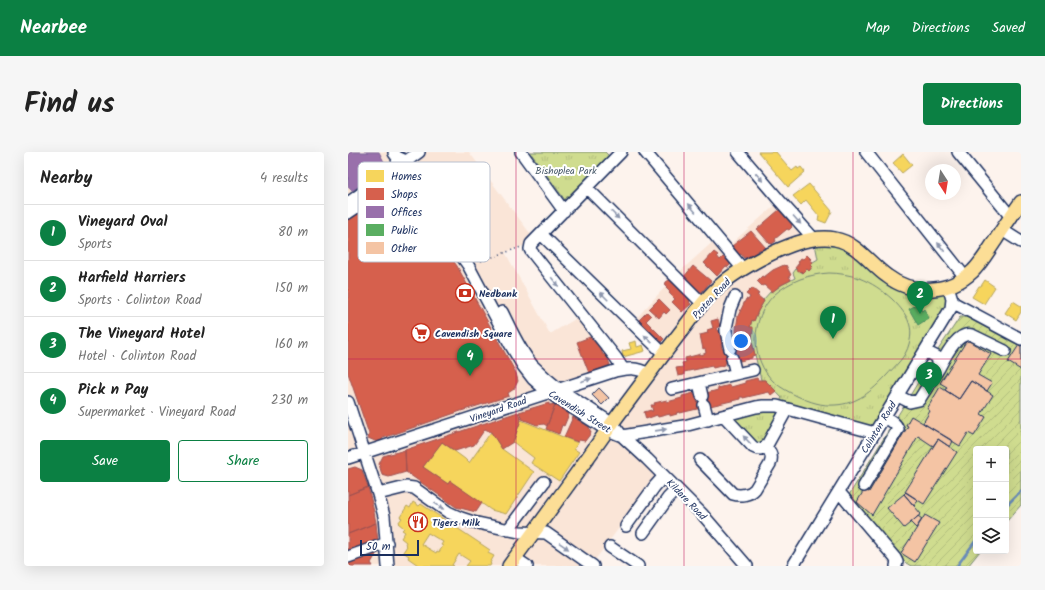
<!DOCTYPE html>
<meta charset="utf-8">
<style>
body{margin:0;font-family:Kalam,sans-serif;background:#f6f6f6;color:#222}
.controls{position:absolute;right:12px;bottom:12px;display:grid;overflow:hidden;border-radius:4px;box-shadow:0 4px 16px #0002}
.controls button{width:36px;height:36px;display:grid;place-items:center;padding:0;border:0;border-bottom:1px solid #e0e0e0;background:#fff;color:#222;font:20px sans-serif}
.compass{position:absolute;left:577px;top:12px;width:36px;height:36px;border-radius:50%;background:#fff;box-shadow:0 4px 16px #0002;rotate:168deg}
.scale{position:absolute;left:12px;bottom:10px;width:59px;box-sizing:border-box;padding-left:4px;border:2px solid #1b2f5e;border-top:0;font-size:11px;line-height:14px;white-space:nowrap;color:#1b2f5e;-webkit-text-stroke:3px #fff;paint-order:stroke}
.you{position:absolute;left:393px;top:189px;width:14px;height:14px;margin:-10px;border:3px solid #fff;border-radius:50%;background:#1a73e8;box-shadow:0 0 0 6px #1a73e833}
.badge{display:grid;place-items:center;width:26px;height:26px;border-radius:50%;background:#0b8043;color:#fff;font-size:13px;font-weight:700}
.pin{position:absolute;translate:-50% -33px;filter:drop-shadow(0 1px 2px #0008)}
.pin::after{content:'';position:absolute;top:21px;width:14px;height:12px;background:inherit;clip-path:polygon(0 0,100% 0,50% 100%)}
.list{margin:0;padding:0;list-style:none}
h2{display:flex;justify-content:space-between;align-items:center;height:52px;margin:0;padding:0 16px;font-size:17px}
h2 small{font-size:13px;font-weight:400;color:#767676}
.list li{display:grid;grid-template-columns:26px 1fr auto;gap:12px;align-items:center;box-sizing:border-box;height:56px;padding:0 16px;border-top:1px solid #e0e0e0}
.list b{display:block;font-size:15px;white-space:nowrap}
.list p{margin:0;font-size:13px;white-space:nowrap;color:#767676}
.list em{font-size:13px;font-style:normal;color:#767676}
.actions{display:flex;gap:8px;padding:12px 16px}
.actions a{flex:1;padding:9px 0;border:1px solid #0b8043;border-radius:4px;text-align:center;font-size:14px;color:#0b8043}
.actions .main{background:#0b8043;color:#fff}
.icon{flex:none;width:22px;height:22px;fill:none;stroke:currentColor;stroke-width:2;stroke-linecap:round;stroke-linejoin:round}
.map{position:relative;flex:none;width:673px;height:414px;overflow:hidden;border-radius:4px}
header{display:flex;align-items:center;gap:24px;box-sizing:border-box;height:56px;padding:0 20px;background:#0b8043;color:#fff}
header strong{font-size:19px}
nav{display:flex;gap:22px;margin-inline-start:auto;font-size:14px}
.intro{display:flex;align-items:center;justify-content:space-between;box-sizing:border-box;height:96px;padding:0 24px}
h1{margin:0;font-size:28px}
.button{padding:10px 18px;border-radius:4px;background:#0b8043;color:#fff;font-size:14px;font-weight:700}
main{display:flex;gap:24px;padding:0 24px}
aside{flex:1;background:#fff;border-radius:4px;box-shadow:0 4px 16px #0002}
.map>svg:first-child{display:block}
</style>
<header>
<strong>Nearbee</strong>
<nav><a>Map</a><a>Directions</a><a>Saved</a></nav>
</header>
<div class="intro"><h1>Find us</h1><a class="button">Directions</a></div>
<main>
<aside>
<h2>Nearby<small>4 results</small></h2>
<ul class="list">
<li><span class="badge">1</span><div><b>Vineyard Oval</b><p>Sports</p></div><em>80 m</em></li>
<li><span class="badge">2</span><div><b>Harfield Harriers</b><p>Sports · Colinton Road</p></div><em>150 m</em></li>
<li><span class="badge">3</span><div><b>The Vineyard Hotel</b><p>Hotel · Colinton Road</p></div><em>160 m</em></li>
<li><span class="badge">4</span><div><b>Pick n Pay</b><p>Supermarket · Vineyard Road</p></div><em>230 m</em></li>
</ul>
<div class="actions"><a class="main">Save</a><a>Share</a></div>
</aside>
<div class="map">
<svg width="673" height="414" viewBox="0 0 673 414">
<defs>
<pattern id="park-tufts" width="24" height="20" patternUnits="userSpaceOnUse"><rect width="24" height="20" fill="#cfdc8f"/><path d="M3 7l-1-3M5 7V3M7 7l1-3M15 17l-1-3M17 17v-4M19 17l1-3" fill="none" stroke="#b1bd7e"/></pattern>
<pattern id="garden-furrows" width="10" height="10" patternUnits="userSpaceOnUse"><rect width="10" height="10" fill="#cfdc8f"/><path d="M-1 1l2-2M0 10L10 0M9 11l2-2" fill="none" stroke="#b1bd7e"/></pattern>
</defs>
<rect width="100%" height="100%" fill="#fdf3ed"/>
<filter id="ink" filterUnits="userSpaceOnUse"><feTurbulence type="fractalNoise" baseFrequency=".025" numOctaves="2"/><feDisplacementMap in="SourceGraphic" scale="8" xChannelSelector="R" yChannelSelector="G"/><feConvolveMatrix kernelMatrix="1 2 1 2 8 2 1 2 1" color-interpolation-filters="sRGB"/></filter>
<g filter="url(#ink)">
<path fill="#fae5d7" d="M0,0H45L58,9L71,0H121L187,88L183,99L175,94L157,100L202,182L234,163L272,213L201,240L259,278L315,202L284,171L327,124L369,86L378,96L432,49L466,87L470,107L465,110L464,115L461,119L429,136L416,149L410,159L406,169H404L403,172V175H405L404,190L413,228H417L434,246L429,254L275,284L316,324L271,376L247,408L241,414H0Z"/>
<path fill="url(#park-tufts)" stroke="#758676" d="M182,0H257L261,4L217,48Z
M480,86L543,127L600,134L604,147L527,281L439,257L415,296L381,269L400,257L429,254L434,246L417,228H413L404,190L405,176L402,175L404,168L406,169L410,159L416,149L415,148L423,139L424,140L435,132L447,126L445,121L448,117L455,121L459,117L461,119L464,115L462,113L465,110L470,107L466,87Z"/>
<path fill="url(#garden-furrows)" stroke="#758676" d="M612,165H622L638,173L673,192V353L658,370V297H628V399H632L620,414H563L558,411L531,382L501,343L588,201Z"/>
<path fill="#cfdc8f" stroke="#758676" d="M481,121C491,121 502,123 511,126C524,131 534,138 544,147C557,160 567,173 561,192C558,205 547,214 538,224C524,239 509,252 487,253C474,254 462,250 449,244C441,240 433,236 426,230C402,207 402,167 426,143C441,129 462,122 481,121Z"/>
<path fill="#f6d55c" stroke="#b4a35d" fill-rule="evenodd" d="M410,0H428L444,19L449,15L450,17L453,15L457,20L440,35Z
M555,2L564,13L554,21L545,11Z
M461,32L484,59L478,71L470,68L471,64L458,48L453,53L445,44Z
M637,128L647,135L636,152L624,145L631,134H633Z
M665,149L673,154V160L668,168L657,161Z
M288,189L289,195L295,193L297,199L275,205L274,199L283,197L281,191Z
M173,268L230,291L226,297L231,300L211,329L183,311L186,306L165,290Z
M143,280L154,297L186,320L158,362L143,358L102,329L100,332L75,315L94,290L117,307L121,311Z
M65,350L71,354L73,352L142,398L140,401L146,404L142,411L143,412L142,414H118L122,409L111,402L104,413L106,414H69L70,413L60,406L61,404L55,400L59,394L57,392L58,390L53,386L57,380L54,378L56,376L50,371L54,366L52,365L59,354L62,356ZM80,381L95,390L93,393L95,394L91,400L89,399L88,401L73,392Z"/>
<path fill="#d6604d" stroke="#9e5152" d="M39,35L46,36L61,47L109,114L168,221L170,229L166,237L160,241L161,244L113,259L35,286L32,290L27,289L20,286L21,282L0,221V62Z
M431,58L444,73L443,74L444,75L441,78L439,77L427,87L428,89L424,92L423,91L422,92L409,77Z
M403,79L418,96L414,100L412,97L403,105L396,106L393,102L391,103L384,94Z
M366,100L370,103L369,104L372,108L375,105L382,111V113L380,115L378,114L369,124L356,111Z
M459,103L463,107L462,108L465,110L462,113L464,115L461,119L459,117L455,121L453,119L452,120L447,116L451,111L450,110L453,106L455,107Z
M436,113L437,114L438,113L443,123L441,124L443,128L433,133L424,140L416,133L414,134L409,129L414,124L416,125L425,118Z
M345,114L363,129L352,142L335,126Z
M321,128L330,135L343,148L341,150L343,152L334,160L324,150L327,147L321,141L322,140L318,136L319,135L317,133L318,130Z
M404,136L411,142L409,143L416,149L410,159L406,169L404,168L402,175H405L404,190L407,203L404,204V206L392,209V207L377,211V213L365,216L364,214L336,220V223L330,224L328,216L335,215L334,211L338,210L337,206L353,202V203L358,201L357,196L355,197L352,183L360,181L359,178L365,176L363,169L370,167L372,175H369L370,179L372,178L376,192H373L374,197L388,194V177L390,164L397,149L398,147L400,148L402,145L398,142Z
M311,147L322,158L318,162L316,160L311,166L301,157Z
M299,160L303,164L298,169L316,187L310,193L288,171Z
M242,185L253,198L255,203L258,202L262,213L241,221L229,190Z
M409,226L410,228H417L428,239L423,243L421,240L395,246V245H392V247L332,261V260L328,261L329,262L322,264V262L310,265L309,263L298,267L296,260L303,258V259H305L303,253H307L306,251L319,248V250L334,246V244L346,241V243H350L370,238V236L382,233L383,235L397,231V229Z
M201,251V253L207,252L199,274L196,272L189,273L174,267L171,260Z
M207,253L221,262L216,274L214,273L211,282L198,277Z
M170,260L173,268L165,290L154,297L143,280L137,277L126,293L107,299L94,290L75,315L100,332L102,329L134,351L128,360L108,355L58,320L57,298Z
M225,265L241,275L243,281L237,289L231,288L230,290L216,285Z
M57,298L58,320L41,325L34,323L31,312L35,304Z
M7,315L14,318L20,335L0,343V317Z
M20,335L26,360L28,371L0,382V343Z
M28,371L30,391L0,402V382Z
M30,399L23,411L25,414H0V408Z"/>
<path fill="#9970ab" stroke="#735c94" d="M0,0H31L36,10L35,17L33,19L4,39L0,34Z"/>
<path fill="#5aae61" stroke="#478860" d="M570,152L574,159L576,157L581,166L570,173L561,157Z"/>
<g fill="none" stroke-linecap="round" stroke-linejoin="round">
<path stroke="#6b8dbc" stroke-width="2.5" d="M658,354L673,339
M609,414L628,388"/>
</g>
<path fill="#f4c4a4" stroke="#1b2f5e" d="M619,188L643,202L630,223L644,231L639,239L623,229L611,247L597,238L599,235L592,231Z
M671,193L673,194V218L660,210Z
M623,229L645,243L633,262L638,265L626,284L620,281L612,294L575,271L582,259L579,257L592,235L611,247Z
M251,236L261,246L254,253L244,243Z
M563,264L605,289L602,295L590,287L585,294L570,284L524,363L509,350L516,338L521,340L560,274L558,273Z
M590,287L609,300L576,352L557,340Z
M558,340L570,348L566,354L556,342Z
M556,342L573,362L556,376L539,356Z
M577,363L591,371L567,410L553,401Z
M570,364L574,367L568,376L563,371Z"/>
<g fill="none" stroke-linecap="round" stroke-linejoin="round">
<g stroke="#1b2f5e" stroke-width="14">
<path id="minor" d="M173,0L216,59
M273,0L183,92L182,97L183,99L268,206L275,217
M297,0L395,117
M390,0L432,49L466,87
M518,0L617,125
M610,0L663,65
M46,1L49,5L58,9L86,53
M49,5L50,15L120,113L162,192L175,214L185,227L194,235L206,244L259,278L274,284L336,274L408,255L415,254H429L527,281
M239,36L355,152
M0,51L71,0
M95,54L129,30
M0,61L21,47L32,33
M654,78L673,90
M193,82L316,202
M604,150L673,187
M154,160C163,178 172,199 185,214C193,222 202,230 211,237L265,272L274,284L299,307L355,363L399,414
M382,197L378,179V176L382,157L387,145
M384,206L388,222
M591,216C597,205 609,179 624,183L657,199
M351,231L354,244
M324,237L405,218
M550,244L562,250L571,248L591,216L589,205L577,199
M0,250L30,342L36,364L40,414
M356,253L360,268
M376,264L405,295C410,298 415,298 419,293L439,257
M0,306L267,219C280,216 288,215 301,222
M352,308L385,342C392,344 402,343 407,337L422,312C425,305 423,300 418,295
M516,334L550,277C548,271 542,268 537,265
M491,340L547,406L549,410L548,414
M30,342L58,335L66,336L100,360L113,366L125,370L171,380L198,381L245,414
M278,374L307,334L316,324
M160,378L196,330
M295,381L320,346L329,337
M262,395L290,414
M0,405L39,391
M167,406L179,414
M445,414L603,156L604,147L600,134"/>
</g>
<g stroke="#1b2f5e" stroke-width="16">
<path id="major" d="M161,414C196,366 231,319 265,270C288,239 311,208 335,177C347,161 359,144 375,131C386,121 401,113 414,106C434,96 464,82 487,87C509,91 522,112 539,124C565,144 602,141 625,119C634,110 640,99 647,89C655,76 664,63 673,50"/>
</g>
<path stroke="#1b2f5e" stroke-width="1.5" stroke-dasharray="1 3" stroke-linecap="butt" d="M133,109L173,95"/>
<use href="#minor" stroke="#fff" stroke-width="11"/>
<use href="#major" stroke="#fcde96" stroke-width="13"/>
</g>
<defs><path id="oneway-solid" d="M-6-.8H1V-3.2L6.5 0L1 3.2V.8H-6Z"/></defs>
<g fill="#8d97ae">
<use href="#oneway-solid" transform="translate(411 25) rotate(49)"/>
<use href="#oneway-solid" transform="translate(344 56) rotate(-130)"/>
<use href="#oneway-solid" transform="translate(267 63) rotate(45)"/>
<use href="#oneway-solid" transform="translate(449 68) rotate(48)"/>
<use href="#oneway-solid" transform="translate(593 95) rotate(-128)"/>
<use href="#oneway-solid" transform="translate(207 130) rotate(51)"/>
<use href="#oneway-solid" transform="translate(256 144) rotate(-135)"/>
<use href="#oneway-solid" transform="translate(300 187) rotate(-136)"/>
<use href="#oneway-solid" transform="translate(238 228) rotate(-18)"/>
<use href="#oneway-solid" transform="translate(313 278) rotate(-8)"/>
<use href="#oneway-solid" transform="translate(399 288) rotate(-133)"/>
<use href="#oneway-solid" transform="translate(91 354) rotate(35)"/>
<use href="#oneway-solid" transform="translate(216 394) rotate(35)"/>
</g>
</g>
<path fill="none" stroke="#c2185b" stroke-width="1" stroke-opacity="0.55" d="M168,0V414M336,0V414M505,0V414M0,207H673"/>
<defs>
<g id="bank-ring" transform="scale(1)"><circle r="9.5" fill="#fff" stroke="#c8321e" stroke-width="1.5"/><path d="M-6-4H6V4H-6ZM0-2.3a2.3 2.3 0 1 0 0 4.6a2.3 2.3 0 1 0 0-4.6Z" fill="#c8321e"/></g>
<g id="supermarket-ring" transform="scale(1)"><circle r="9.5" fill="#fff" stroke="#c8321e" stroke-width="1.5"/><path d="M-6-5.5h2.5l.6 2H6L4.5 2H-2.5L-4.4-4H-6ZM-1.5 3.2a1.3 1.3 0 1 0 .1 0ZM3 3.2a1.3 1.3 0 1 0 .1 0Z" fill="#c8321e"/></g>
<g id="restaurant-ring" transform="scale(1)"><circle r="9.5" fill="#fff" stroke="#c8321e" stroke-width="1.5"/><path d="M-5-6h1v4h1v-4h1v4h1v-4h1v5L-1.5 .5V6h-2V.5L-5-1ZM5-6V6H3V1.5H1.5Q1.5-4 5-6Z" fill="#c8321e"/></g>
</defs>
<g fill-rule="evenodd">
<use href="#bank-ring" x="117" y="141"/>
<use href="#supermarket-ring" x="73" y="181"/>
<use href="#restaurant-ring" x="70" y="370"/>
</g>
<g text-anchor="middle" stroke-width="4" stroke-linejoin="round" paint-order="stroke">
<g font-size="10" fill="#485a6a" stroke="#fff">
<text x="218" y="22">Bishoplea Park</text>
</g>
<g font-size="10" font-weight="bold" fill="#1b2f5e" stroke="#fff" text-anchor="start">
<text x="131" y="145">Nedbank</text>
<text x="87" y="185">Cavendish Square</text>
<text x="84" y="374">Tigers Milk</text>
</g>
<g font-size="10" fill="#1b2f5e" stroke="#fff">
<text transform="translate(363 146) rotate(-47)" y="4">Protea Road</text>
<text transform="translate(150 257) rotate(-19)" y="4">Vineyard Road</text>
<text transform="translate(232 259) rotate(32)" y="4">Cavendish Street</text>
<text transform="translate(530 275) rotate(-59)" y="4">Colinton Road</text>
<text transform="translate(339 347) rotate(46)" y="4">Kildare Road</text>
</g>
</g>
<rect x="10" y="10" width="132" height="100" rx="6" fill="#fff" stroke="#bbc1cf" stroke-width="1"/>
<rect x="18" y="18" width="18" height="12" fill="#f6d55c"/>
<rect x="18" y="36" width="18" height="12" fill="#d6604d"/>
<rect x="18" y="54" width="18" height="12" fill="#9970ab"/>
<rect x="18" y="72" width="18" height="12" fill="#5aae61"/>
<rect x="18" y="90" width="18" height="12" fill="#f4c4a4"/>
<g font-size="11" fill="#1b2f5e">
<text x="43" y="28">Homes</text>
<text x="43" y="46">Shops</text>
<text x="43" y="64">Offices</text>
<text x="43" y="82">Public</text>
<text x="43" y="100">Other</text>
</g>
</svg>
<div class="controls">
<button>+</button>
<button>−</button>
<button><svg class="icon" aria-label="layers" viewBox="0 0 24 24"><path d="M12 4l9 5-9 5-9-5zM3 14l9 5 9-5"/></svg></button>
</div>
<svg class="compass" viewBox="-18 -18 36 36"><path d="M0-13l5 13h-10z" fill="#e53935"/><path d="M0 13l5-13h-10z" fill="#767676"/></svg>
<div class="scale">50 m</div>
<div class="you"></div>
<div class="pin badge" style="left:485px;top:187px">1</div>
<div class="pin badge" style="left:572px;top:162px">2</div>
<div class="pin badge" style="left:581px;top:243px">3</div>
<div class="pin badge" style="left:122px;top:224px">4</div>
</div>
</main>
